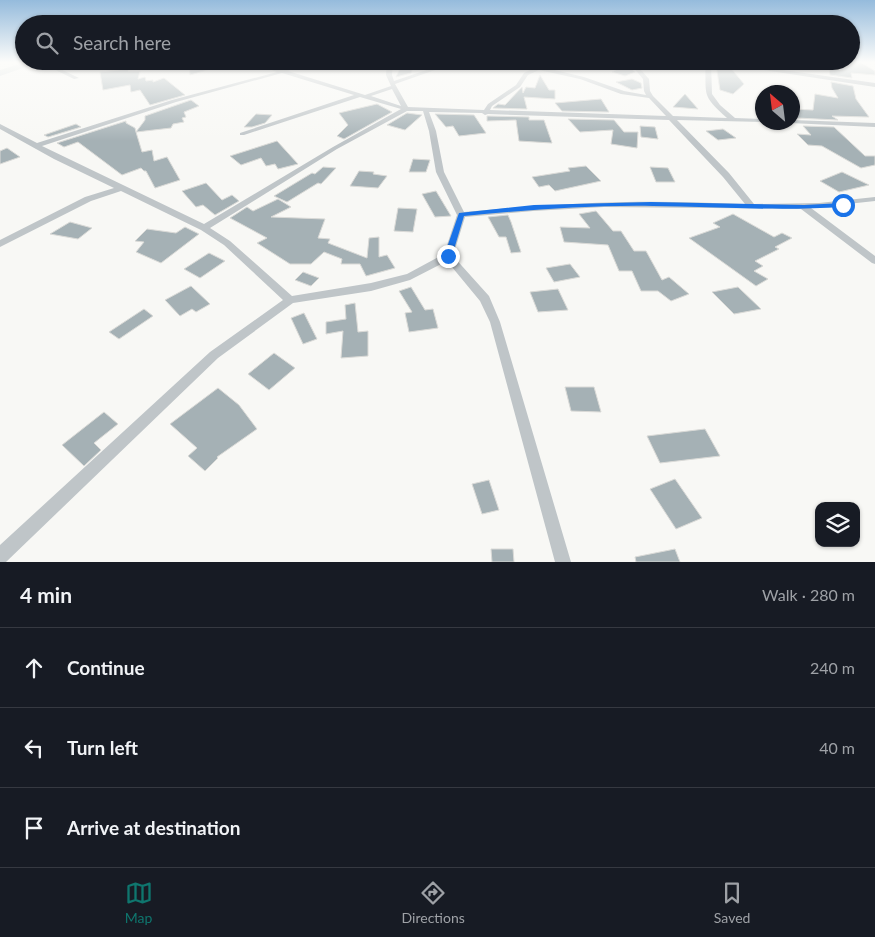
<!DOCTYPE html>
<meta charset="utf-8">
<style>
body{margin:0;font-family:Lato,sans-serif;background:#242831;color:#f1f3f6}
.controls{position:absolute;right:15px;bottom:15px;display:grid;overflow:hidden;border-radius:10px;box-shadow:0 1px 4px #0004}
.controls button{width:45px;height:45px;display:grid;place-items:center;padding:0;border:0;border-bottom:1px solid #363941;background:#171b24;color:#f1f3f6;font:25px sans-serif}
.compass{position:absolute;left:755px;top:85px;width:45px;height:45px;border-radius:50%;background:#171b24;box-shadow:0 1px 4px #0004;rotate:332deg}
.stop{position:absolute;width:15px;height:15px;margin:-11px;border:4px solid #1a73e8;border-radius:50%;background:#fff}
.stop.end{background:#1a73e8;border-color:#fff;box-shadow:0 1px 5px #0008}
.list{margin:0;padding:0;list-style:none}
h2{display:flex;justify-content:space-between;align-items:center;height:65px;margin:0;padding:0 20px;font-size:21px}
h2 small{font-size:16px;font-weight:400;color:#9ea1a6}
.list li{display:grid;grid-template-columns:32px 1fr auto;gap:15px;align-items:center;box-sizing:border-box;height:80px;padding:0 20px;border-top:1px solid #363941}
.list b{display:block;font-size:19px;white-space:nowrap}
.list em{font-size:16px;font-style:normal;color:#9ea1a6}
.icon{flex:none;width:28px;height:28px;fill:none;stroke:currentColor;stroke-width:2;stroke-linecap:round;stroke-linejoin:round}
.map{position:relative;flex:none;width:875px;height:562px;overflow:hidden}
.search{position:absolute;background:#171b24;box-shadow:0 1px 4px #0004;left:15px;right:15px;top:15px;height:55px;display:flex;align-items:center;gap:12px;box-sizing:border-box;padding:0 18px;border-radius:28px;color:#9ea1a6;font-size:19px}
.sheet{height:305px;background:#171b24}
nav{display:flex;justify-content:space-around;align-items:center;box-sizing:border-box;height:70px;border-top:1px solid #363941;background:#171b24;font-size:14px;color:#9ea1a6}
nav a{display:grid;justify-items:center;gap:2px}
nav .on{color:#0f766e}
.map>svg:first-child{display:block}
</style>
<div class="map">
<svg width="875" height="562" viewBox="0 0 875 562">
<rect width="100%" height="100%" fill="#f8f8f5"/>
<path fill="#a5b1b5" stroke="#dadad7" d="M189,62H224V65L190,75Z
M826,62H860L875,71V75L851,73L852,78L830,75L829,67L831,68Z
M626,64L635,72L625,76L612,72Z
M716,65L730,67L744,84L733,94L720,90Z
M401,66H414L411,73L396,77Z
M129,69L128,71H140L138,79L145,77L146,81L153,80V82L164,78L185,95L150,105L140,90L131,92L130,85L103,90L100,72Z
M540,75L549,90H555V99L524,97L527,109L493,108L498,104L505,105L522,87L523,93L526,87L535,88Z
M632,79L641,83L642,88L632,90L616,82Z
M831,82L853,86L856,99L869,117L832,116L838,120L797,118L792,112V109L813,110L815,94L838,98L832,88Z
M685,94L698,109L673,107Z
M601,99L609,112L562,111L555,103Z
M191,100L199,106L184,112L186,117L182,118L184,122L173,124L171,128L136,132L142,152L152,150L154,161L167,157L180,180L155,188L146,171H144L141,168L122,175L78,142L64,147L57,143L126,121V123L135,128L136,132L145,120V116Z
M377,104L392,112L344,139L337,136L348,125L339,113Z
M407,113L422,115L405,130L387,125Z
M256,114L272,115L265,123L252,127H244Z
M435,114L474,115L486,133L459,136L453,126L446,127Z
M487,116L529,117V120H544L552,143L519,141L516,120L487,121Z
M568,119L614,120L624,132H638L637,148L611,144L613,130L580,132Z
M76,124L81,127L48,137L44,135Z
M640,126L655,127L658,139L641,137Z
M803,126L834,127L865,156H875V165L861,168L822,146L808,145L797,134L811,135Z
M723,129L736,138L718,140L706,131Z
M277,141L298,164L278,169L275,164L266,166L261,158L241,165L230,156Z
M7,148L20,157L0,164V151Z
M413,159L430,160L426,172H409Z
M586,166L601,181L555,191L549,185L539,187L532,177L570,171L568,168Z
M323,167L336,168L321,184L318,183L287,202L274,196L312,173L315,174Z
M650,167L668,168L675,182H656Z
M359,171L374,172L373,174L387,176L378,188L350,186Z
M842,172L869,185L839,192L820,181Z
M206,183L222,200L232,195L239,201L215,215L203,205L196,207L182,191Z
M436,191L451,216L435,217L422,194Z
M278,199L291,207L271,217L325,219L318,238L330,239L328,243L367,258L369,238L379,237V257L387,255L395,268L366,276L360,264H341L342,259L324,252L311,264H290L257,243L267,238L230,218L247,207L253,211Z
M398,208L417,209L413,232L394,231Z
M596,211L613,231H621L634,251H646L662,280L669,277L689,294L671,301L658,291H641L632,271H619L608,245L564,242L560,227L590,228L579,214Z
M733,214L774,237L782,233L792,238L775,247L779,249L755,261L763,266L754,271L768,279L756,286L689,238L720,227L713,223Z
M508,215L511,222L521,252L511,253L506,237H499L488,217Z
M70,222L92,228L78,239L50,234Z
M185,227L199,234L161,263L136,252L144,242L135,241L147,229L176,233Z
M209,253L225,261L200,278L184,269Z
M570,264L580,277L554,282L546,268Z
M303,272L319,278L311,286L295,280Z
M191,286L210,304L196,312L192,309L180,316L165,300Z
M411,287L425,310L433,309L438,328L409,332L405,313L412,312L399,291Z
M738,287L761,309L734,314L712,292Z
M558,289L568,310L538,312L530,292Z
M355,303L358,332L368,331V356L341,358L343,331L326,334V322L346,319L345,305Z
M144,309L153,316L119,339L109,332Z
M304,313L317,339L303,344L291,318Z
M274,353L295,368L269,390L248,374Z
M565,387H594L601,412L571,411Z
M218,388L239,405L257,429L217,457L218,458L205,471L188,456L197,448L170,424Z
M104,412L118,424L94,443L101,450L84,466L62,445Z
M705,429L720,456L660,463L647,436Z
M675,479L702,518L676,529L650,489Z
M489,480L499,510L482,514L472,484Z
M491,549H513L514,562H492Z
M675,549L680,562H636L635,557Z"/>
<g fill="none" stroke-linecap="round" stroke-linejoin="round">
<path fill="#bfc5c8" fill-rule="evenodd" d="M39,62H46L79,78L74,79Z
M249,62C260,62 275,71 284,69C293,68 300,62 310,62L288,71L365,95L391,86L386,75L387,62H393L392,75L394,81L450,62H458L395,84L408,107L484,110L488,104L516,85L524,73L538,66L584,77L624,91L646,95L644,91L643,79L629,62H634L649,79L650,91L653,96L673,116L727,118C700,94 707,95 705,62H711L712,94L720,105L735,118L762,119L764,122L677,120L729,173L754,204L819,203L875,197V201L811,208L875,256V264L872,263L801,209L604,207L533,211L465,217L453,256L489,296L500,322L571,562H555L490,322L480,301L447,261L410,280L371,291L293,303L218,358L6,562H0V545L210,352L283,300L224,245L201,230L121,191L91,201L0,247V240L85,197L114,188L54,159L0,129V124L37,143L172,100L277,72ZM539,70L580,79L621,94L649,98L666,116L490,110L492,106L520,87L528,75ZM282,73L354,95L240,133V135H244L360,97L401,109L333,147L204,224L42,146L176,102ZM392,89L401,106L371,96ZM407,111H423L429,131L436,172L457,215L444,254L407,274L371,283L292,296L230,241L210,228L337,149ZM429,112L482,113L485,115L488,114L669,120L723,177L745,204C706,203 666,201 627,202C572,203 518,207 464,212L444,172L436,131Z
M711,62H727L875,83V87Z
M792,120L875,123V127L790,123L792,122Z"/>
<path fill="#d3d9dc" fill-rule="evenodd" d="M26,62H40L0,76V70Z"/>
</g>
<linearGradient id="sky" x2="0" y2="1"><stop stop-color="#95bbdc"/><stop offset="0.44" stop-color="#fcfcfa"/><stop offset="1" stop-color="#fcfcfa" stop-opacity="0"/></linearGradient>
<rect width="875" height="141" fill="url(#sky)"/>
<path fill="#1a73e8" d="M651,202L804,205L843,203L846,205L843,207C780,211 717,207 653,206C590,205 527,210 464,216L452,256L448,259L444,256L459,213L534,205Z"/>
</svg>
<div class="controls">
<button><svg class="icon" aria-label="layers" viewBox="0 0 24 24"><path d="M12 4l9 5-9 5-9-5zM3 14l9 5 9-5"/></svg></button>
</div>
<svg class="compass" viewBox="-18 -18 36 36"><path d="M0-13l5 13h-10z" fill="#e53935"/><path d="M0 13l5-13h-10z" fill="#9ea1a6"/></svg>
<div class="stop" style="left:843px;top:205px"></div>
<div class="stop end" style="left:448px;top:256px"></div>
<div class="search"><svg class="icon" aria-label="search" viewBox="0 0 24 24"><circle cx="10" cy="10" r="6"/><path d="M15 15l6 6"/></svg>Search here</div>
</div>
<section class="sheet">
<h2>4 min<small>Walk · 280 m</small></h2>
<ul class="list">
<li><svg class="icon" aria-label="ahead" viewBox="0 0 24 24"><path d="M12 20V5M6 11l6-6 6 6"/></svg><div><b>Continue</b></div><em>240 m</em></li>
<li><svg class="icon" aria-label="left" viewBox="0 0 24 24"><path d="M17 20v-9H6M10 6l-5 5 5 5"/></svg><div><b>Turn left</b></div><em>40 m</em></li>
<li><svg class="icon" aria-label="arrive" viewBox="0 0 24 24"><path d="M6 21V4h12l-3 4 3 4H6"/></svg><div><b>Arrive at destination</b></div></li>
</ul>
</section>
<nav>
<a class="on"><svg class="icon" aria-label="map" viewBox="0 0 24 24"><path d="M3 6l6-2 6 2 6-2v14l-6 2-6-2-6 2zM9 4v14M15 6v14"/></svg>Map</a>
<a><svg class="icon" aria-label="directions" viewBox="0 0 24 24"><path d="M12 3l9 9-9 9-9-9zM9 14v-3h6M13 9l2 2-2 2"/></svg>Directions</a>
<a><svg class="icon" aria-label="saved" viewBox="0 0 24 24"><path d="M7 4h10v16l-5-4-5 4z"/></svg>Saved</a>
</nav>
